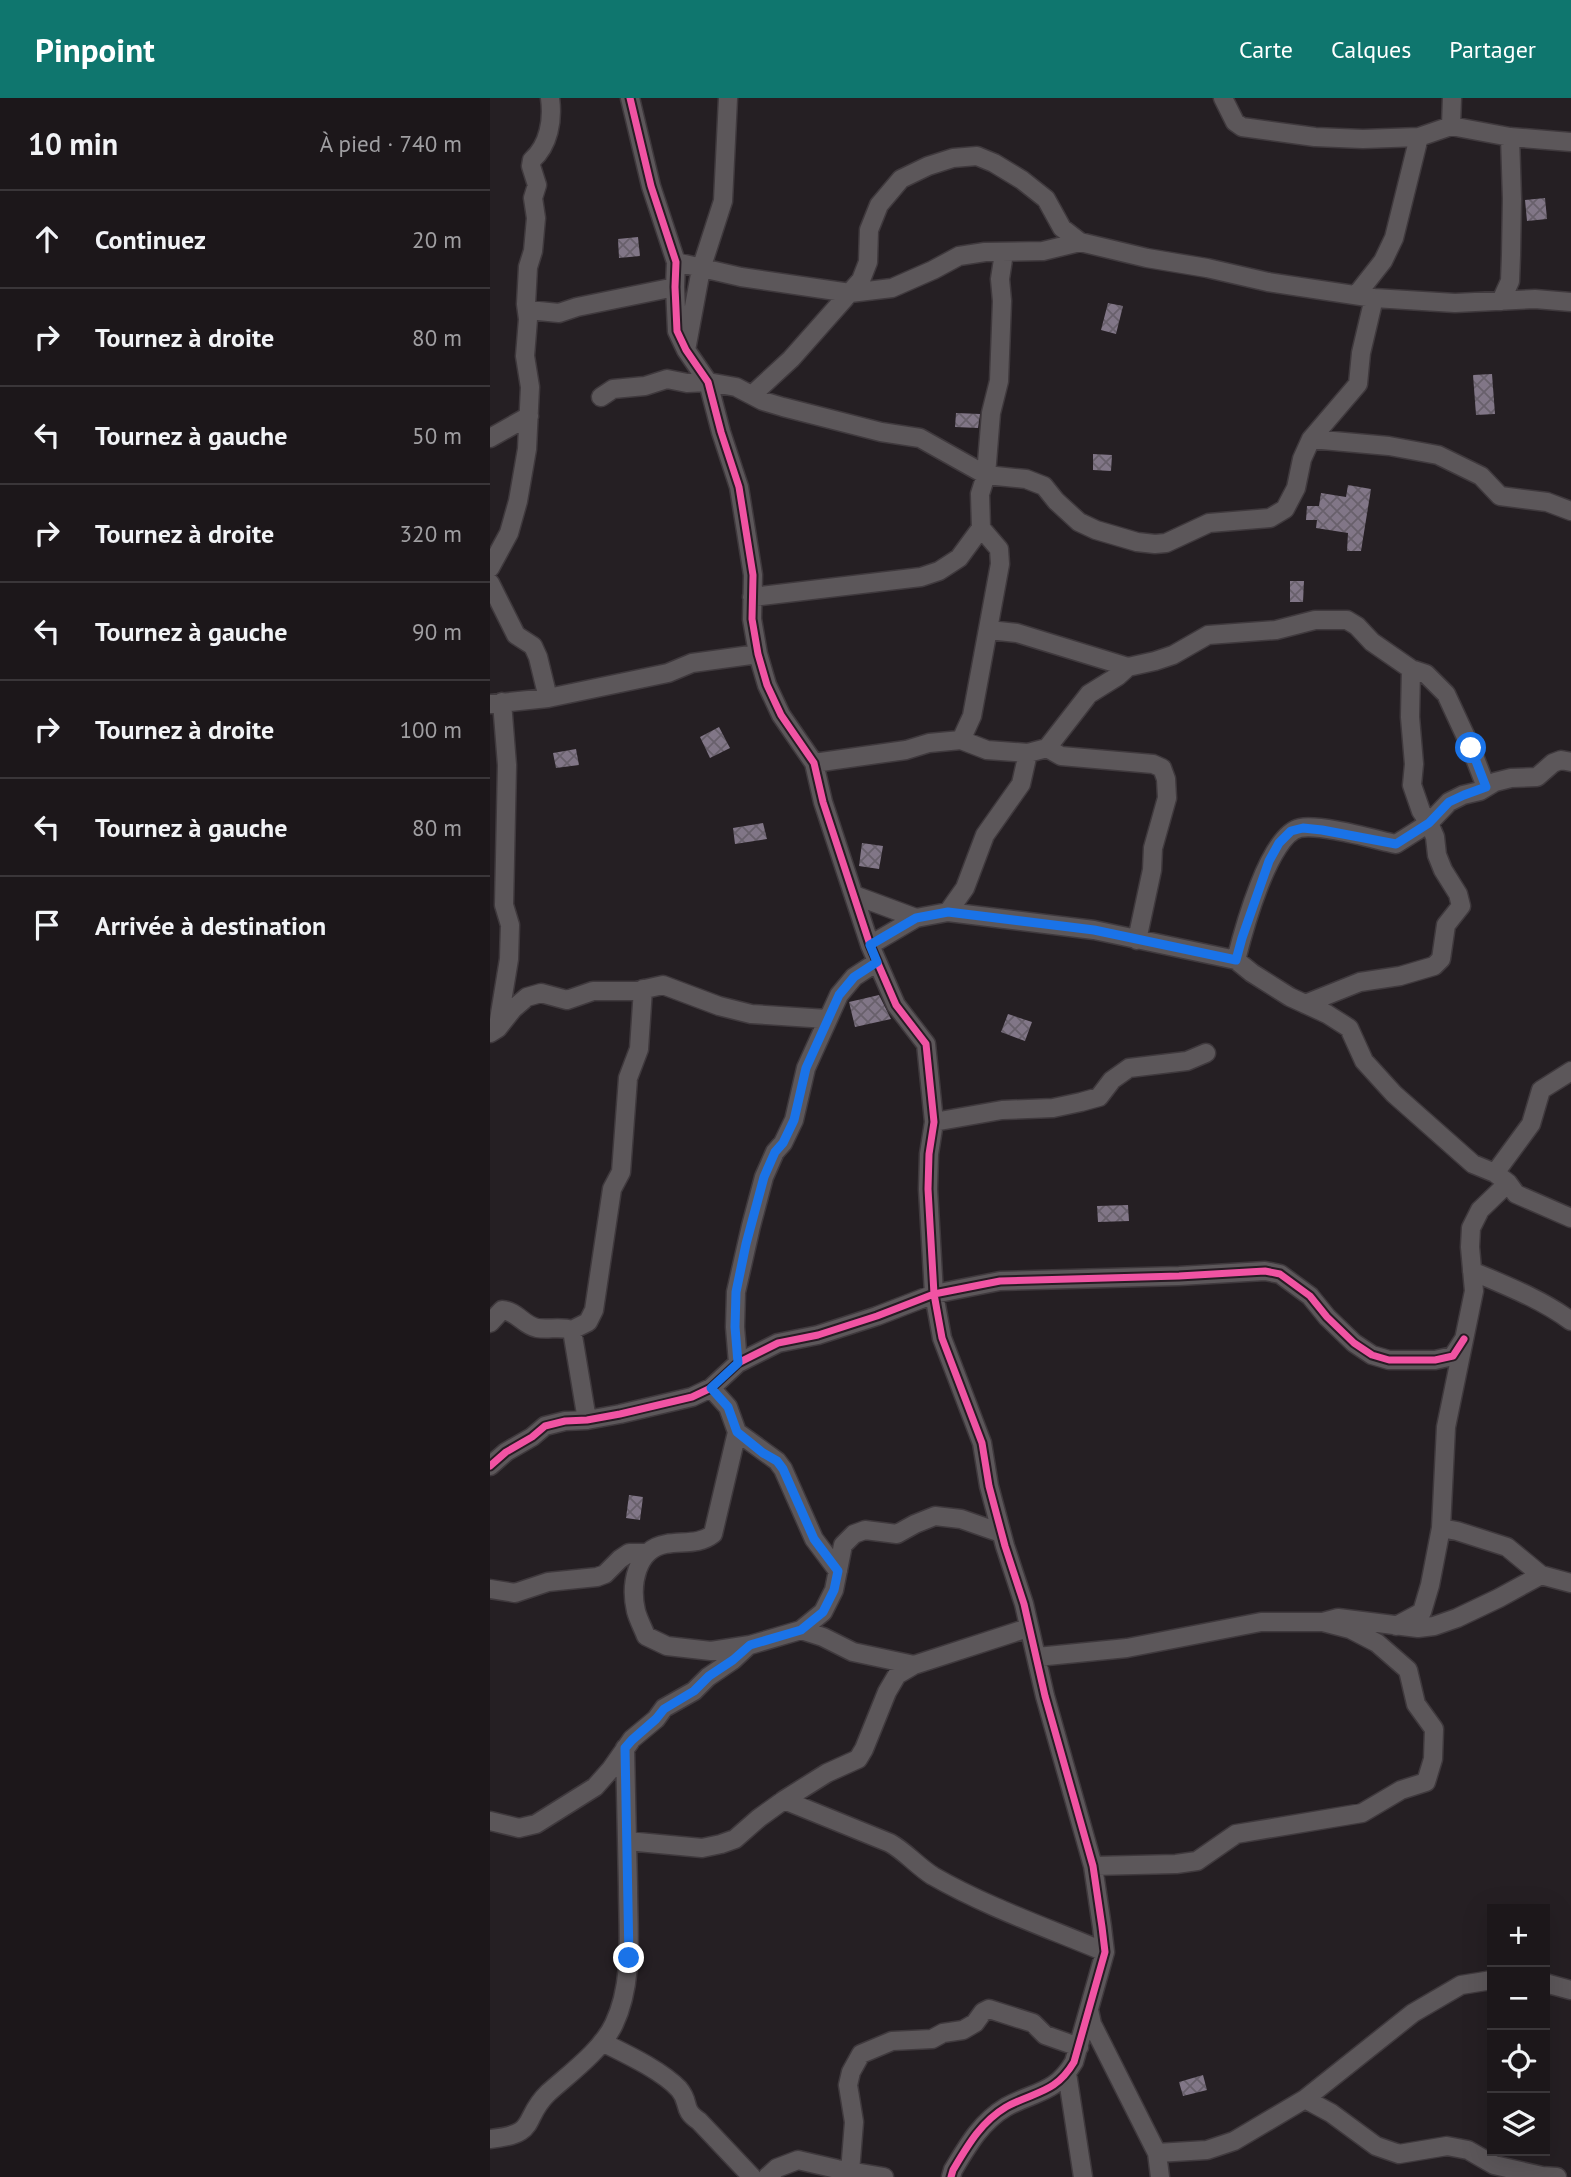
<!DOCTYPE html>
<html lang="fr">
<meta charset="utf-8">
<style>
body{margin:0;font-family:"PT Sans",sans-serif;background:#252023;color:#f1f3f6}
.controls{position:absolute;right:21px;bottom:21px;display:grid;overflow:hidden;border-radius:0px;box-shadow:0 7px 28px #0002}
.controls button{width:63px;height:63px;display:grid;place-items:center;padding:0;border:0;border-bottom:2px solid #3a3639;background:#1c171a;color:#f1f3f6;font:35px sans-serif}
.stop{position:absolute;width:21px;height:21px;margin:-16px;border:5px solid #1a73e8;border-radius:50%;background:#fff}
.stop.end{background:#1a73e8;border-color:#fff;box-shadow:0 2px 7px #0008}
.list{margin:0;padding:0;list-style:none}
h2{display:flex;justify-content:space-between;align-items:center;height:91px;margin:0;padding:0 28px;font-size:30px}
h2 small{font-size:23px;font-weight:400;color:#a09fa2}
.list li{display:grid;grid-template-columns:46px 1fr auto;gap:21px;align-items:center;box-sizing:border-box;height:98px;padding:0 28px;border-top:2px solid #3a3639}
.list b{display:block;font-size:26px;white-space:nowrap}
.list em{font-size:23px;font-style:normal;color:#a09fa2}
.icon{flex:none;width:38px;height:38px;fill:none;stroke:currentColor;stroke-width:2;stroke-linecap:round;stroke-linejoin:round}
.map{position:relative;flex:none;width:1081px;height:2079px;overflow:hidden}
header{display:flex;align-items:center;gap:42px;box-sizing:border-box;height:98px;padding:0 35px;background:#0f766e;color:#fff}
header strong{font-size:33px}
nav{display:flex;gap:38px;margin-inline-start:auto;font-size:24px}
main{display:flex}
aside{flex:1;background:#1c171a}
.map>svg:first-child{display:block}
</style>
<header>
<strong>Pinpoint</strong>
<nav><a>Carte</a><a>Calques</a><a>Partager</a></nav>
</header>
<main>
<aside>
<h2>10 min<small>À pied · 740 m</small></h2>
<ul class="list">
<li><svg class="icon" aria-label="ahead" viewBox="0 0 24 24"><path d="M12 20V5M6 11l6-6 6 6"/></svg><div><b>Continuez</b></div><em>20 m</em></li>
<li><svg class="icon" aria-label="right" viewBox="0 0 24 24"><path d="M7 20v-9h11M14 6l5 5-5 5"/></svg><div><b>Tournez à droite</b></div><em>80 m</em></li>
<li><svg class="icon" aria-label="left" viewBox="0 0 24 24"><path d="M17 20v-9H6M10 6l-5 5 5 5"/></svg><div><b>Tournez à gauche</b></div><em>50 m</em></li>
<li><svg class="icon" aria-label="right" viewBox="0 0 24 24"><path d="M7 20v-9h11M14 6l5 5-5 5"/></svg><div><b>Tournez à droite</b></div><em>320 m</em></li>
<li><svg class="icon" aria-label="left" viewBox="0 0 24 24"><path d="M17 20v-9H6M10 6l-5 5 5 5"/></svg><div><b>Tournez à gauche</b></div><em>90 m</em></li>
<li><svg class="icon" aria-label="right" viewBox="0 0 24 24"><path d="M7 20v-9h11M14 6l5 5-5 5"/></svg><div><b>Tournez à droite</b></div><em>100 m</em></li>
<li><svg class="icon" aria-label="left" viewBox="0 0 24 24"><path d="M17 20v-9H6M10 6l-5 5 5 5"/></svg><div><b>Tournez à gauche</b></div><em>80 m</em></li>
<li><svg class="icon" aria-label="arrive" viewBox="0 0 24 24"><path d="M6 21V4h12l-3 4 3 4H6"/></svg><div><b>Arrivée à destination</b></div></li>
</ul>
</aside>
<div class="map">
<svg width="1081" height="2079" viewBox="0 0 1081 2079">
<defs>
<pattern id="building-cross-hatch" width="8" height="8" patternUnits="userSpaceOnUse" patternTransform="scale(1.75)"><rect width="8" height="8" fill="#817687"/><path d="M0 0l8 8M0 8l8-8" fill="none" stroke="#68606b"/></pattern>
</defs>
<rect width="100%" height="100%" fill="#251f23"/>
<path fill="url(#building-cross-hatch)" d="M1055,100L1057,121L1037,123L1035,102Z
M148,139L150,158L129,160L128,141Z
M618,205L633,208L626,236L611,232Z
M1002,276L1005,316L986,317L983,277Z
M466,315L490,316L488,330L465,329Z
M603,356L622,357L621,373L603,372Z
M858,387L881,391L871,453H857L858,435L826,430L827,422H816L817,408H829L831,395L856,399Z
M800,483H814L813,504H800Z
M229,629L240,650L220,660L210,639Z
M86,651L89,667L66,670L63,655Z
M273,725L277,741L245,746L243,730Z
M372,745L393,748L389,771L369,768Z
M389,897L401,921L365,929L359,904Z
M518,916L542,924L535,943L511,934Z
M638,1107L639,1123L608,1124L607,1108Z
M139,1397L153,1399L150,1422L136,1420Z
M713,1977L717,1992L693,1998L689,1984Z"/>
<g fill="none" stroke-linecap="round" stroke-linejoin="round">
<g stroke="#3f393d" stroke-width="21">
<path id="minor" d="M140,0L161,88L186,164L185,189L187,233L196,252L218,284L231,334L249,389L263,477L262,521L268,556L277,587L291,617L324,665L333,704L380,847L406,907L436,946L444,1024L439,1056L438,1091L444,1196L452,1240L492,1345L499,1388L515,1448L534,1506L555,1598L603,1768L612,1829L615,1854L584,1964C565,1996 545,1993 516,2009C491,2024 478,2047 463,2072L461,2079
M733,0L745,24L752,29L825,39L873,41L929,39L961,28L1020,39L1081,44
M961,28L962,0
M186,164L251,179L360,195L402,190L443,172L469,158L495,154L553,153L590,144L657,160L717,170L778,184L884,200L965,205L1045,201L1081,204
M867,196L893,163L904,140L929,39
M1011,203L1020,183L1021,157L1022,101L1020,39
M38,212L69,215L87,209L185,189
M196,252L211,171L233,103L238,0
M262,297L301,261L371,182L378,164L379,132L389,107L411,81L438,68L463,60L487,58L504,65L532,82L556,101L572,130L590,144
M111,299L123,291L155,288L177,281L197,285L218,284L246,289L273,303L293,309L391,334L430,340L496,377L536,381L554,388L566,403L589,424L606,432L647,444L665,446L676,445L719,425L780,420L795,411L806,390L812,361L821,341L868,286L871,255L884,200
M0,340L39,318
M821,341L899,348L948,357L991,378L1010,398L1057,404L1081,413
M0,470L19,435L28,403L37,351L40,289L35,258L38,221L36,206L38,169L43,153L46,120L43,100L47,87L41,68L42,62C59,47 63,22 60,0
M0,485L26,537L43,548L48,559L58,600
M262,499L431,479L449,473L469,460L491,430L490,396L496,377L501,315L509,283L512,203L510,181L514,155
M499,532L527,535L638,569L665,563L683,557L718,537L786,532L825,522H857L867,528L882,544L921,571L936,576L956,596L981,650L996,689
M0,606L58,600L178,575L202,565L268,556
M471,642L482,618L510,466L509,451L491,430
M557,650L599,596L628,578L638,569
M324,665L416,652L439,645L471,642L497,652L538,655L557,650L571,658L663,666L672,670L676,681L677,700L663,750L662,772L647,842
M364,797L426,820
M458,814L475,790L495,737L531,686L538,655
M380,847L426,820L458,814L604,832L746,862L762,875L800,899L837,916L859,930L874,963L904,996L983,1066L1005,1075L1018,1085L1026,1096L1081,1120
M746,862C753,834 779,736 810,730C831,726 883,741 906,746L939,725L959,704L973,697L990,693L1005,684L1021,680L1047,679L1063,665L1071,662L1081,664
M815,906L870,884L910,878L944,868L951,861L956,827L971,808L968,796L953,772L947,757L945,739L939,725L931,713L922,687L924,666L920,619L921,571
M8,928L19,861L20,827L14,807L17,667L12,604
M0,935L8,930L23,911L37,899L51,895L77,902L103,893H146L173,887L229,908L261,916L337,921
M444,1024L512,1012L563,1010L591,1004L609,999L622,982L639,970L697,963L716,955
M1005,1075L1041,1026L1051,992L1081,973
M982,1173C1017,1188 1051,1201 1081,1223
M0,1225L12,1212C27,1213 33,1227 47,1230C59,1232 70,1228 82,1232L98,1224L104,1212L122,1091L131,1074L138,980L149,951L153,891
M82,1232L97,1322
M248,1265L245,1229L246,1194L261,1128L274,1079L285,1054L293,1045L304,1022L316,970L349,897L364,879L387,864
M221,1290L238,1309L247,1334L223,1436C209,1447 193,1443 176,1446C146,1451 140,1487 146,1513C148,1521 153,1530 156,1538L177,1548L221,1553L260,1547L311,1532L333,1514L344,1492L353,1447L364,1436L375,1432L407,1436L425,1426L445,1418L471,1421L511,1435
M247,1334L287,1363L293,1371L324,1441L348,1473
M0,1368L16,1354L42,1339L55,1328L75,1323L97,1322L130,1316L202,1299L221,1290L248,1265L288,1245L328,1237L387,1218L444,1196L510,1183L689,1178L775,1173L790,1176L820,1198L837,1219L864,1245L882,1257L899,1262H945L963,1258L974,1241
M951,1430L967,1433L1017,1449L1051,1477L1081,1485
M0,1491L25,1495L58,1484L107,1479L115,1476L130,1461L139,1455H157
M906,1528L932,1514L940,1487L951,1430L956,1329L984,1193L980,1149L981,1130L990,1112L1018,1085
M311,1532L333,1539L363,1554L424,1567
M547,1559L637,1550L771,1524H833L848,1520L928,1530L944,1528L967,1520L1009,1500L1051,1477
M294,1702L400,1745C416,1754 427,1768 443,1778C497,1809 558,1830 615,1854
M0,1723L29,1730L46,1726L105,1689L121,1671L142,1641L166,1621L174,1610L204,1593L218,1579L243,1562L259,1547
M137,1743L212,1750L231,1746L245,1741L269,1720L294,1702L337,1675L368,1661L374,1651L397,1594L407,1577L424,1567L538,1530
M603,1768L686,1766L707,1763L746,1736L872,1715L911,1692L936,1684L943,1661L944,1631L926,1606L918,1572L887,1545L860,1531L833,1524
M1055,1885L1081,1892
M599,1912L602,1926L667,2055L670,2079
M112,1944C136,1956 171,1972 189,1991C201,2005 191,2011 209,2023L262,2079
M577,1975L593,2079
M815,2001L923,1915L971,1887L1002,1882
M0,2041C50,2036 31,2021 58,1995C79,1976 112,1952 124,1926C144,1884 138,1833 138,1789C137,1742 136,1696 135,1650
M667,2055L717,2052L744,2043L815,2001L841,2015L886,2048L909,2056L957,2048L978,2052L1004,2067L1052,2078L1067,2079
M360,2074L364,2024L358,1987L361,1974L371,1956L402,1943L442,1941L453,1935L473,1932L485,1925L493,1914L499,1911L543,1925L555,1937L589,1949
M277,2079L287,2070L308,2062L347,2071L394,2079"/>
</g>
<use href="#minor" stroke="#5c575a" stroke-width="18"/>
<g stroke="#281c24" stroke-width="11">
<path id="cycleway" d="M140,0L161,88L186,164L185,189L187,233L196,252L218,284L231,334L249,389L263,477L262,521L268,556L277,587L291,617L324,665L333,704L380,847L406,907L436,946L444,1024L439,1056L438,1091L444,1196L452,1240L492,1345L499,1388L515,1448L534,1506L555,1598L603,1768L612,1829L615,1854L584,1964C565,1996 545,1993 516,2009C491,2024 478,2047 463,2072L461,2079
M0,1368L16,1354L42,1339L55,1328L75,1323L97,1322L130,1316L202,1299L221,1290L248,1265L288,1245L328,1237L387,1218L444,1196L510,1183L689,1178L775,1173L790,1176L820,1198L837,1219L864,1245L882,1257L899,1262H945L963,1258L974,1241"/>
</g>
<use href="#cycleway" stroke="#f153a3" stroke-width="7"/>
</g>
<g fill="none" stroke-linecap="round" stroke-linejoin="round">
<path stroke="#1a73e8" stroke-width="9" d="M139,1860L135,1650L142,1642L166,1621L174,1611L204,1593L219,1578L243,1562L260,1547L311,1532L333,1514L344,1492L348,1473L324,1441L293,1371L287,1363L273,1355L247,1334L238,1309L221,1290L248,1265L245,1229L246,1194L256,1146L274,1079L285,1054L293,1045L304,1022L316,970L349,897L364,879L387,864L380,847L426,820L458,814L604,832L746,862L752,840L779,763L789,745L801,733L813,730L832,732L906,746L939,725L959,704L974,697L996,689L981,650"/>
</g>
</svg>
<div class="controls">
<button>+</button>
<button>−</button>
<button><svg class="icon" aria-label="locate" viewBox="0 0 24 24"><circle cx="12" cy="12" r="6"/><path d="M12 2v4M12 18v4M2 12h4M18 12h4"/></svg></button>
<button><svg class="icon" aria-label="layers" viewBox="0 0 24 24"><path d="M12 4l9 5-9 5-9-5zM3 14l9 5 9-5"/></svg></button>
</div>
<div class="stop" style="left:981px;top:650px"></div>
<div class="stop end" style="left:139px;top:1860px"></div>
</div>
</main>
